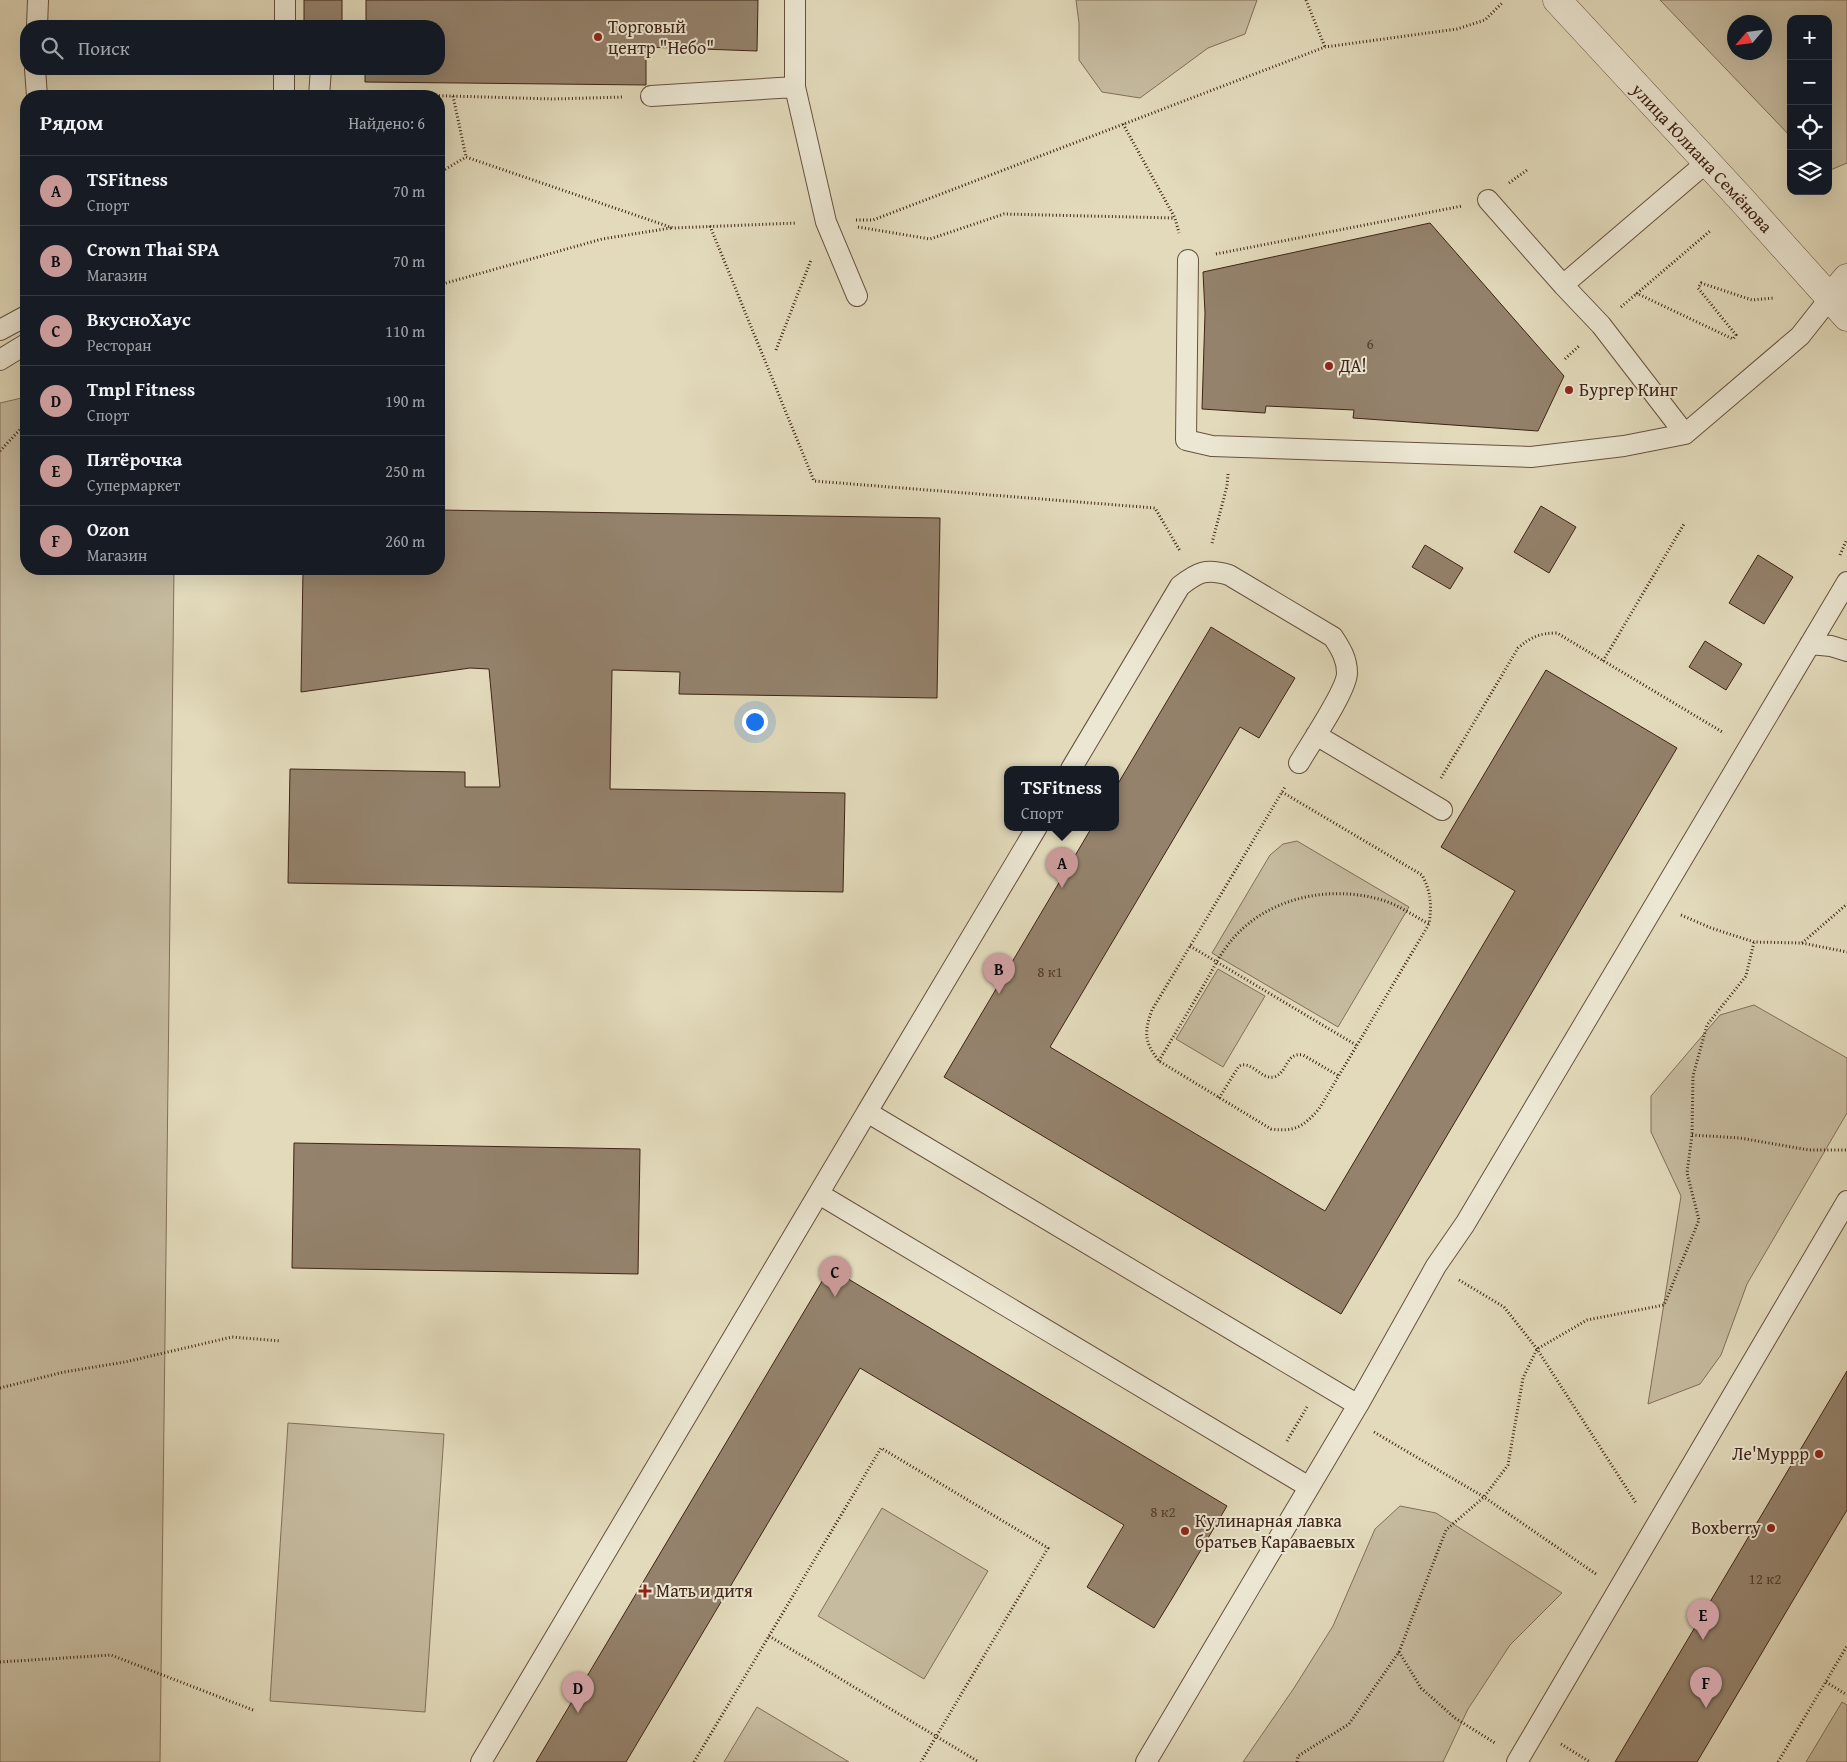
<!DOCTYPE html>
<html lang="ru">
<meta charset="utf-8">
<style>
body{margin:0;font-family:"Gentium Book Plus",serif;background:#20242c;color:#f1f3f6}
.controls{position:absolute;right:15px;top:15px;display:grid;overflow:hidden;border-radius:10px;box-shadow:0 5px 20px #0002}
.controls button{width:45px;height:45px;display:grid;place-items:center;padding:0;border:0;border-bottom:1px solid #363941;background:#171b24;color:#f1f3f6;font:25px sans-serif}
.compass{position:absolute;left:1727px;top:15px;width:45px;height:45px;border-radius:50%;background:#171b24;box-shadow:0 5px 20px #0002;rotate:242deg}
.you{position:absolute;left:754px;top:721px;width:18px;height:18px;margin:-12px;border:4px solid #fff;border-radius:50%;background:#1a73e8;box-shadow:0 0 0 8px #1a73e833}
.badge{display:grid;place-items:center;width:32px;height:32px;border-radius:50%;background:#c59692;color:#111;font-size:16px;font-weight:700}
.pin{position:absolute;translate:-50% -41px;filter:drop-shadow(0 1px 2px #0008)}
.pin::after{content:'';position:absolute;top:26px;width:18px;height:15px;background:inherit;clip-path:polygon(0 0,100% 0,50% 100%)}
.popup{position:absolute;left:1004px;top:766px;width:115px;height:65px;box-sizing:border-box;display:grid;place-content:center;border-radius:10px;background:#171b24;filter:drop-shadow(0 1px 4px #0005);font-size:16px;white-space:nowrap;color:#9ea1a6}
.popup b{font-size:19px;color:#f1f3f6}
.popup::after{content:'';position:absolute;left:50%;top:100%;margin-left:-10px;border:10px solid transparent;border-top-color:#171b24}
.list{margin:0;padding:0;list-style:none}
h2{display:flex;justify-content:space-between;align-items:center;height:65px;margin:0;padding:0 20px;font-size:21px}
h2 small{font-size:16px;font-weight:400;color:#9ea1a6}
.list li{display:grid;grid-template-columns:32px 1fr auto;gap:15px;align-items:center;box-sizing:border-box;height:70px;padding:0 20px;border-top:1px solid #363941}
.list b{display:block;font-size:19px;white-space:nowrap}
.list p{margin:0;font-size:16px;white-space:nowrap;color:#9ea1a6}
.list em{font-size:16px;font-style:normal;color:#9ea1a6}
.icon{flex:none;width:28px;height:28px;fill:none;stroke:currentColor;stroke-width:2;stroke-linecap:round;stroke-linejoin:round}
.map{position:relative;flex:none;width:1847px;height:1762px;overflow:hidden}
.search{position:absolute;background:#171b24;box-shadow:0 5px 20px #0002;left:20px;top:20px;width:425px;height:55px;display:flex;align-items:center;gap:12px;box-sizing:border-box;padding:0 18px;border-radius:20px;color:#9ea1a6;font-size:19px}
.panel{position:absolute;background:#171b24;box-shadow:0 5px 20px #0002;left:20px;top:90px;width:425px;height:485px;border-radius:20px}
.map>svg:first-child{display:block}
</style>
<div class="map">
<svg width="1847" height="1762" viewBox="0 0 1847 1762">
<rect width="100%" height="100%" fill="#e2dabb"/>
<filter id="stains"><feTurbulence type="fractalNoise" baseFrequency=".004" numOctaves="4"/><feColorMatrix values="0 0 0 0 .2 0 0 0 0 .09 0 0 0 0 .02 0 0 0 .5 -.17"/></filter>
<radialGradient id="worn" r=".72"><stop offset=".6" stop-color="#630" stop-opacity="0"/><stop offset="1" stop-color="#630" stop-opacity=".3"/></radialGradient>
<path fill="#c6bb9f" stroke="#826f5a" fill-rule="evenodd" d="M1076,0H1257L1245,34L1208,48L1140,98L1102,92L1079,60V23Z
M1660,0H1847V163L1828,171V19H1791V137ZM1734,22H1764V52H1734Z
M26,397V569H174L160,1762H0V403Z
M1297,841L1409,907L1338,1027L1212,953L1270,855L1283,844Z
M1218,969L1265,996L1223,1067L1176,1039Z
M1754,1005L1847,1058V1113L1747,1284L1721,1355L1700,1384L1648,1404L1681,1196L1651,1132V1096L1720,1015Z
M288,1423L444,1434L425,1712L270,1701Z
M1400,1506L1436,1513L1562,1593L1510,1645L1468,1709L1443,1762H1243L1294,1688L1333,1626L1375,1529Z
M882,1508L988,1571L924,1679L818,1616Z
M1842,1702L1847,1705V1762H1806Z
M757,1707L849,1762H724Z"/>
<path fill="#94826c" stroke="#3f2316" d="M304,0H342V26H304Z
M366,0H758L757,51L646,47V85L365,82V69H439V26H366Z
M1430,223L1564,376L1538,431L1353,418L1354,410L1266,406L1265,413L1202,409L1205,313L1203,272Z
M1541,506L1576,527L1549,573L1514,552Z
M439,510L940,518L937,698L679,694L680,672L612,670L610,789L845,793L843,892L288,883L290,769L465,772V787H500L489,669L470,668L301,692L303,569H439Z
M1425,545L1463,568L1450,589L1412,567Z
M1758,555L1793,577L1764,624L1729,603Z
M1211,627L1295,678L1259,738L1240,727L1050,1047L1325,1211L1515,891L1441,847L1546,670L1677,748L1341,1314L944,1077L1092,827H1116V787Z
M1705,641L1742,664L1726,690L1689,667Z
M294,1143L640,1149L638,1274L292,1268Z
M830,1268L1227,1506L1173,1597L1154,1628L1087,1587L1124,1525L860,1368L626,1762H536Z
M1847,1371V1510L1795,1597L1697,1762H1615Z"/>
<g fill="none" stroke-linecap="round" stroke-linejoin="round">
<g stroke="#68513f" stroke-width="22">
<path id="service" d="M37,26L38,0
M285,26V0
M35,69L37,96
M795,87L826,222L857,296
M284,96V69
M319,96L321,69
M651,96L795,87V0
M1488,200L1563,285L1601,325L1685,434
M1188,260L1186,440L1212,446L1531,457L1624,446L1685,434L1800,336L1830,298
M1563,285L1707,162
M0,330L26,316
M0,360L26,344
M1810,644L1831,646L1847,651
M1316,735L1442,810
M1071,769L1180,586C1198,572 1206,568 1229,575L1333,637C1341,649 1347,659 1347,673C1347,690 1310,744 1299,763
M1037,827L867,1112L1358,1405
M819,1194L1309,1487
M481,1762L867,1112
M1146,1762L1358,1405L1436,1266L1465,1224L1847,582
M1517,1762L1847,1201"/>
</g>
<g stroke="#68513f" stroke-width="29">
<path id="minor" d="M1830,298L1847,278"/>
</g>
<g stroke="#68513f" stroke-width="29">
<path id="tertiary" d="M1557,0L1742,200L1847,317"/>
</g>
<path stroke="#3f2316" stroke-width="3" stroke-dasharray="1 2.5" stroke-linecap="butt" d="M1306,0L1325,47
M348,93L553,99L624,97
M453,96L466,157
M1123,124L1175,218L1179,233
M439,173L466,157L673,228L797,223
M1509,183L1527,170
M856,220H873L1325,47L1457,29L1485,20L1502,3
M710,226L814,481L1155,508L1180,551
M858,227L930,239L1004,214L1174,218
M1216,254L1462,206
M439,285L602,239L671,228
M1636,293L1733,339L1736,335L1698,288L1701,283L1752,300L1773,298
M1621,307L1710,231
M776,350L811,260
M1565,359L1580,345
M0,451L26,423
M1212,543L1227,486L1228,474
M1840,555L1847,539
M1603,661L1684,524
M1441,778L1518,648C1531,637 1540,633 1557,633L1724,733
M1282,792L1422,875C1431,892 1432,905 1429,924L1319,1109C1303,1127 1295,1132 1271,1129L1159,1061C1144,1042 1144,1032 1152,1010L1282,792L1285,787
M1681,915L1711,928L1754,942L1802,943L1847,952
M1802,943L1847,904
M1190,946L1356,1045
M1159,1061C1174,1035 1190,1009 1205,983C1212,971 1218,958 1227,946C1262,898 1330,883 1385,901C1400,906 1414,916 1429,924
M1219,1098L1239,1066C1252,1060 1261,1080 1274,1077C1288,1073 1285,1052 1303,1055L1339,1076
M1692,1135L1740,1138L1809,1150H1847
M1459,1280L1504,1307L1537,1349L1636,1503
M0,1388L64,1372L125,1362L232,1337L281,1341
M1374,1432L1484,1497L1596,1574
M1287,1441L1307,1407
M769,1636L979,1762
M1399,1652L1421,1688L1455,1718L1495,1743
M0,1662L111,1655L253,1710
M1826,1682L1847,1695
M1561,1744L1590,1762
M694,1762L881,1448L1048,1548L921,1762
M1297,1762L1298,1756L1349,1724L1399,1652L1446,1530L1484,1497L1508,1465L1523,1378L1537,1349L1587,1320L1664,1305L1699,1220L1687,1173L1692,1135L1693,1076L1707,1025L1746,976L1754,942
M1778,1762L1847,1646"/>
<use href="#service" stroke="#ece7d3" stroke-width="20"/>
<use href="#minor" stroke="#ece7d3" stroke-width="28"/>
<use href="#tertiary" stroke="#ece7d3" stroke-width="28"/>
</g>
<g fill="#8f2418" stroke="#ece7d3" stroke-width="2">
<circle cx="598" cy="37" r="5"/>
<circle cx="1329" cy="366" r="5"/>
<circle cx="1569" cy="390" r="5"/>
<circle cx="1819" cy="1454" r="5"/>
<circle cx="1771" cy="1528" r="5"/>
<circle cx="1185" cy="1531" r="5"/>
<path d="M642.5 1583.5h5v5h5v5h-5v5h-5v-5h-5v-5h5z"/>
</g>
<g text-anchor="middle" stroke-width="4" stroke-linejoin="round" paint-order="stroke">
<g font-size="15" fill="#543b2c">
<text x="1370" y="349">6</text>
<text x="1050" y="977">8 к1</text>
<text x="1163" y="1517">8 к2</text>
<text x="1765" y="1584">12 к2</text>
</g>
<g font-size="18" fill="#3f2316" stroke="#ece7d3" text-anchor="start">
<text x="608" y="33">Торговый<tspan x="608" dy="21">центр "Небо"</tspan></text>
<text x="1339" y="372">ДА!</text>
<text x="1579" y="396">Бургер Кинг</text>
<text x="1809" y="1460" text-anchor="end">Ле'Муррр</text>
<text x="1195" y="1527">Кулинарная лавка<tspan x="1195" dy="21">братьев Караваевых</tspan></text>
<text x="1761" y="1534" text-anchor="end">Boxberry</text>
<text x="656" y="1597">Мать и дитя</text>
</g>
<g font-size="18" fill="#3f2316" stroke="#ece7d3">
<text transform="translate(1702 158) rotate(47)" y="6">улица Юлиана Семёнова</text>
</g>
</g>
<rect width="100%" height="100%" filter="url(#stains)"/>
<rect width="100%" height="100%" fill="url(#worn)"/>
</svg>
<div class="controls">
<button>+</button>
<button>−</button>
<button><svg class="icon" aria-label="locate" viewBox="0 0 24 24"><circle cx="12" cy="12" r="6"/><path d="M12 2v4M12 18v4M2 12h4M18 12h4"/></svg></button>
<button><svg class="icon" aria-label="layers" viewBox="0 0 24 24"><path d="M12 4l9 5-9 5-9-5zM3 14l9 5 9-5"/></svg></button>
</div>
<svg class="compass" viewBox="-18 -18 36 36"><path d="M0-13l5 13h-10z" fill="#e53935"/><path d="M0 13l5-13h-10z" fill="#9ea1a6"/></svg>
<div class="you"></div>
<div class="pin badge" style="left:1062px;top:888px">A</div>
<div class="popup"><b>TSFitness</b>Спорт</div>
<div class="pin badge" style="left:999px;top:994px">B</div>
<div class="pin badge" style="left:835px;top:1297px">C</div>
<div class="pin badge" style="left:578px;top:1713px">D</div>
<div class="pin badge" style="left:1703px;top:1640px">E</div>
<div class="pin badge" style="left:1706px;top:1708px">F</div>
<div class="search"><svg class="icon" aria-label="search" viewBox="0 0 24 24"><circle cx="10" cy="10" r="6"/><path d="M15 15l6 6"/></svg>Поиск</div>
<section class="panel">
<h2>Рядом<small>Найдено: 6</small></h2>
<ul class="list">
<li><span class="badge">A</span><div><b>TSFitness</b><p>Спорт</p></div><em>70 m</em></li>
<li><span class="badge">B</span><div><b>Crown Thai SPA</b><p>Магазин</p></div><em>70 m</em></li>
<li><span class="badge">C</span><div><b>ВкусноХаус</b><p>Ресторан</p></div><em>110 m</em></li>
<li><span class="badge">D</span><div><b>Tmpl Fitness</b><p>Спорт</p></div><em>190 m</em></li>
<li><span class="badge">E</span><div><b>Пятёрочка</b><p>Супермаркет</p></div><em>250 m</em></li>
<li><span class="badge">F</span><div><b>Ozon</b><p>Магазин</p></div><em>260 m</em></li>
</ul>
</section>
</div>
